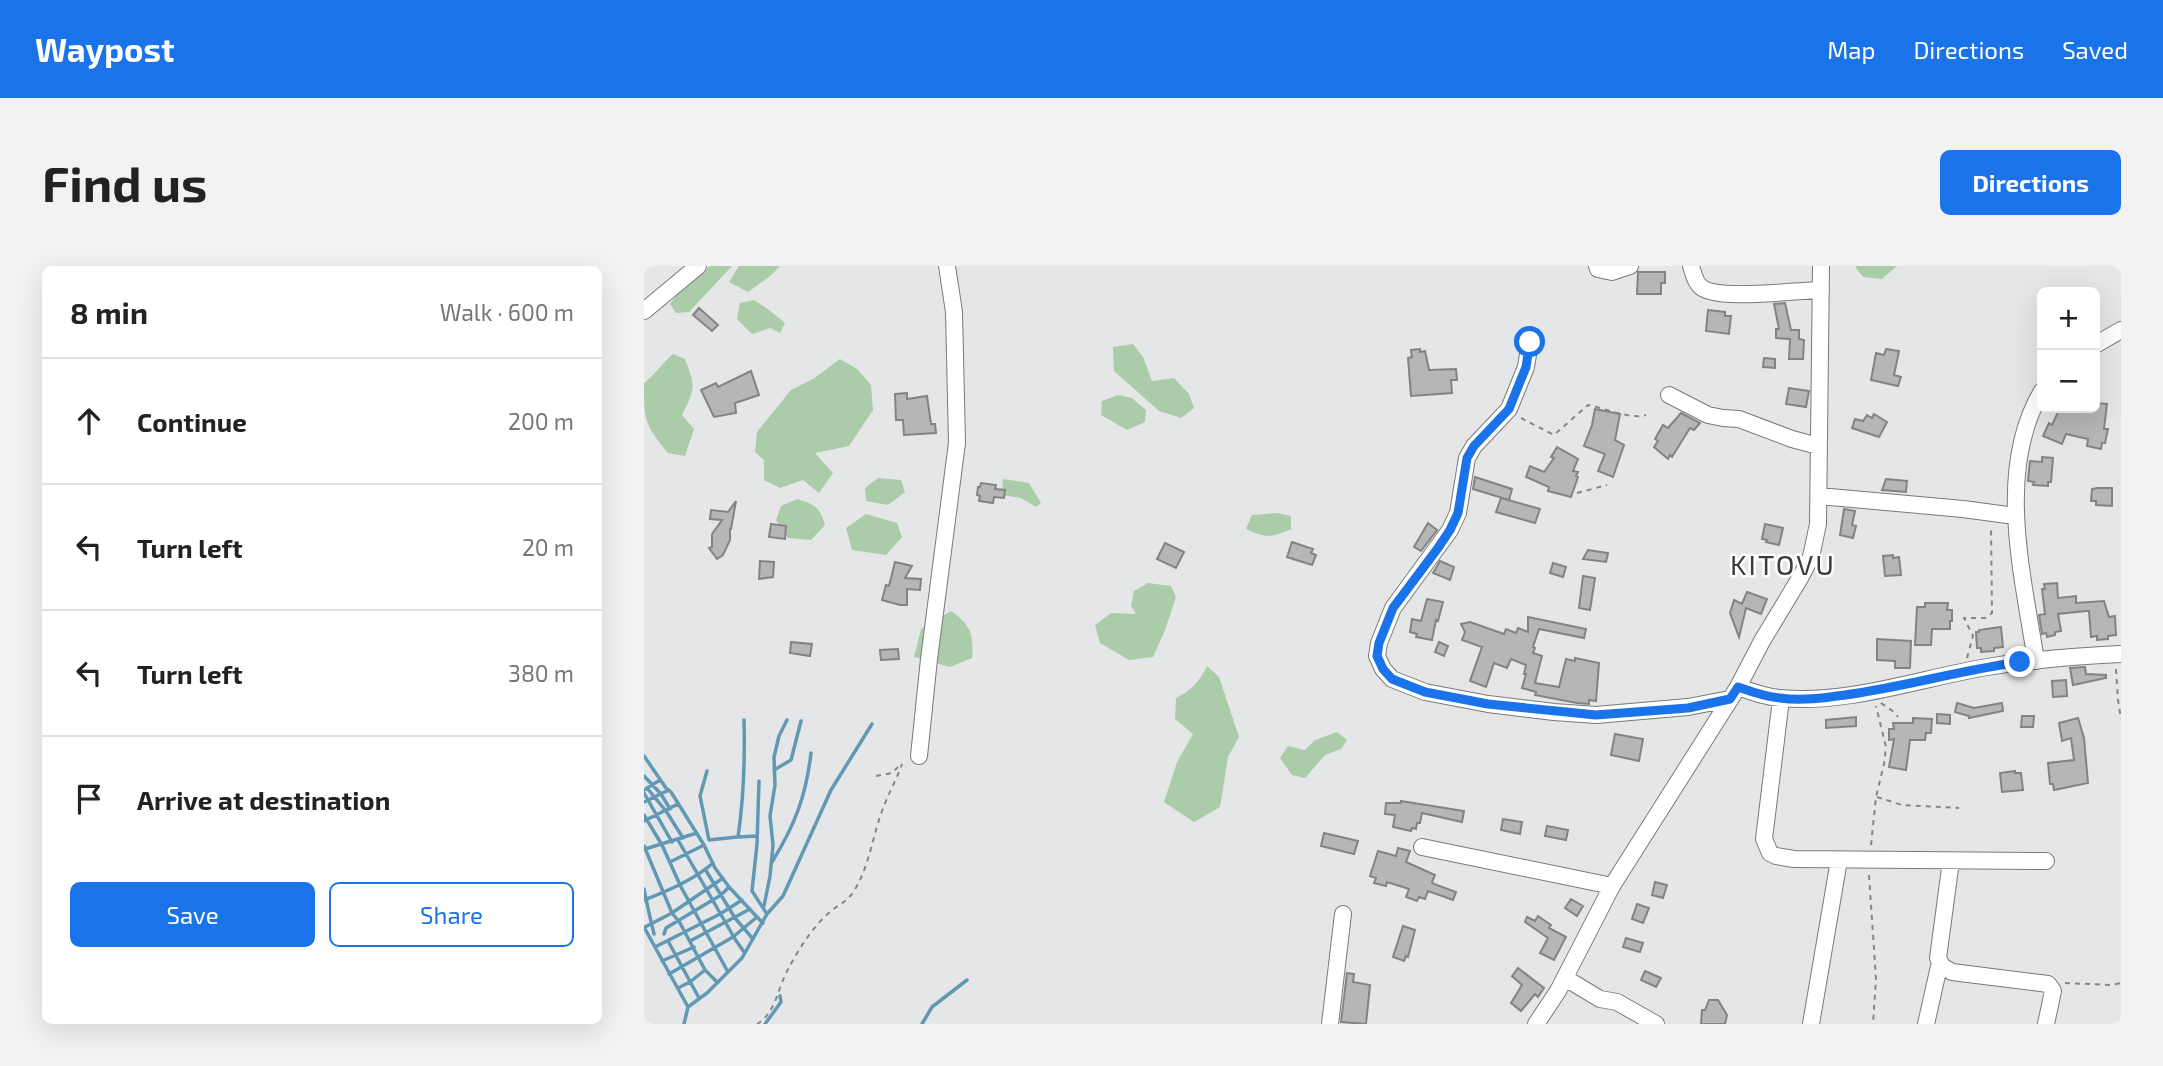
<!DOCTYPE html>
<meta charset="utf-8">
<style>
body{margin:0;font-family:"Exo 2",sans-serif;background:#f2f2f2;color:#222}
.controls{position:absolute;right:21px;top:21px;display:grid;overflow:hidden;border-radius:10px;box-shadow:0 7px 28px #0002}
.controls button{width:63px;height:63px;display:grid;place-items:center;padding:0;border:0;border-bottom:2px solid #e0e0e0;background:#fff;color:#222;font:35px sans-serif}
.stop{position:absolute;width:21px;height:21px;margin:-16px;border:5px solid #1a73e8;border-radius:50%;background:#fff}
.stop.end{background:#1a73e8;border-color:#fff;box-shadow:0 2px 7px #0008}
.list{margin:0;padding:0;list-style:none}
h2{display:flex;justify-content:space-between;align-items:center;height:91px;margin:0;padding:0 28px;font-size:30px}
h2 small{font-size:23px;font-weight:400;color:#767676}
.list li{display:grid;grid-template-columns:46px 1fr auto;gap:21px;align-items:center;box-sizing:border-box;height:126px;padding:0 28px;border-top:2px solid #e0e0e0}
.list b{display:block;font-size:26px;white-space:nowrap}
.list em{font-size:23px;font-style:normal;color:#767676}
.actions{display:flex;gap:14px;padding:21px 28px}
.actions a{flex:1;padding:16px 0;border:2px solid #1a73e8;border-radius:10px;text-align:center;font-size:24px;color:#1a73e8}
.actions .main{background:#1a73e8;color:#fff}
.icon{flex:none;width:38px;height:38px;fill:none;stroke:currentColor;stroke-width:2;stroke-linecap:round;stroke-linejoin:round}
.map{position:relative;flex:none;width:1477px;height:758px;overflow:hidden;border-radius:10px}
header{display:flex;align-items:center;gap:42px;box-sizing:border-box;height:98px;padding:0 35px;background:#1a73e8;color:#fff}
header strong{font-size:33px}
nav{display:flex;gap:38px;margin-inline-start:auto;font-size:24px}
.intro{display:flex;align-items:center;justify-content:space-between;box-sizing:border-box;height:168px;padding:0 42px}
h1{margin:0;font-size:49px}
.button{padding:18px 32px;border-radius:10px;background:#1a73e8;color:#fff;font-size:24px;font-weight:700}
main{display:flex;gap:42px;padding:0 42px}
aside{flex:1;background:#fff;border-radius:10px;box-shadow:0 7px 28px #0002}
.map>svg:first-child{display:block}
</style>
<header>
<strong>Waypost</strong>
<nav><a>Map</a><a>Directions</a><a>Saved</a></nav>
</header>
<div class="intro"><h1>Find us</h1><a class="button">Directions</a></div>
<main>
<aside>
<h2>8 min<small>Walk · 600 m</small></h2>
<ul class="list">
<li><svg class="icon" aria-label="ahead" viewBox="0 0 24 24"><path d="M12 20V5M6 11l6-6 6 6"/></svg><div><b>Continue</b></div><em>200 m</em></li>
<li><svg class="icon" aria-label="left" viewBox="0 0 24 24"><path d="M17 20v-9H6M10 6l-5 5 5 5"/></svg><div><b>Turn left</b></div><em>20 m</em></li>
<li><svg class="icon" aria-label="left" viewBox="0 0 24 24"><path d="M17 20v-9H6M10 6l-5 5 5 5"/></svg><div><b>Turn left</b></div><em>380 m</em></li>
<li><svg class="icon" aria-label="arrive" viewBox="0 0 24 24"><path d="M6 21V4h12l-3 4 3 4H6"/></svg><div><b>Arrive at destination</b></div></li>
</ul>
<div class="actions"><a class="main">Save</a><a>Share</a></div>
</aside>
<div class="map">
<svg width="1477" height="758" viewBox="0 0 1477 758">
<rect width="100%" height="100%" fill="#e5e6e7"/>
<path fill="#abcca8" d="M66,0H88L45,46L32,47L26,38C37,22 50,12 66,0Z
M95,0H136L125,11L104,26L85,16Z
M1212,0H1253L1238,13L1219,11L1212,2Z
M110,34L125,44L141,57L136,67L126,62L108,68L93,53L96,37Z
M489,78L499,91L508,115L530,112L545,128L550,142L537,152L515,145L470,105L469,81Z
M29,88L41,93C52,121 51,123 38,149L50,163L41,190L24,187C0,157 0,155 0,117C11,109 18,97 29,88Z
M196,93L213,103L227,119L229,144L205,180L171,187L189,207L175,227L159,214L136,222L120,214V194L111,186L113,166L147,124L169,113Z
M474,129L488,132L502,144L501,156L483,164L457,149L458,135Z
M234,212L257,214L261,226L244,239L222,235L221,222Z
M359,213L385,217L397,237L392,241L377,232L358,229Z
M153,233C170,238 176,241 181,259L167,274L144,272L132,254L137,240Z
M634,247L647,250V263C628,272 621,272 602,263L608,249Z
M222,248L253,257L258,271L242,289L208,284L202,262Z
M504,317L527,320L532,331L521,364L509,391L485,394L456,377L451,359L467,347L492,348L487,340L490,325Z
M307,345C327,359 330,369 328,392L306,401L270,391L277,363Z
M563,400L575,411L595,471L584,491L576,541L550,556L520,536L533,496L549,468L531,453L532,432C548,424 555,416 563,400Z
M693,466L703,474L697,483L681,489L661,512L648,509L636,492L644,480L661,484L671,474Z"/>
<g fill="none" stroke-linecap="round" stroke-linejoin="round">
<path stroke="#6198b3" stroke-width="3.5" d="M100,454C101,494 100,531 94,571L113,570
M0,490L22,522L27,526L60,579L71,602L85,621L113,651
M130,504L147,494L157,455
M63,505L56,530L65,574L93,571
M0,510L17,528L26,543
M3,522L22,545L39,572
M0,524L16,514
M0,527L28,576
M0,536L25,524
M0,549L18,579L37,621L84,706
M0,555L34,538
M34,574L91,673L100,686
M0,580L28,647L36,657L61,704L73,716
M1,583L53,567
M26,596L60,579
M128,596C151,559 162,530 167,487
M61,603L91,652L109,673
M0,623C3,638 6,652 10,668
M0,634C24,625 50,614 69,597
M120,640L126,610L129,579L126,550L131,519L130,491L135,470L143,454
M123,648L139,630L187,524L228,458
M0,661L44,741L40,758
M1,661L28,647L79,612
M20,668L22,662L77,629L85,621
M24,675L55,732
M46,675L106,643
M11,681L76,648L98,634
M18,695L50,681
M25,708L89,671L113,651L119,657
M34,722L46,716L61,704
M44,741L63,727L98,692L123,648L108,625L113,578L115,515
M121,758L137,736L136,730
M278,758L288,741L323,714"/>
</g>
<path fill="#b7b6b5" stroke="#848382" stroke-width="2" d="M994,6H1021V17H1017V28H993Z
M1141,37L1147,64H1155V73L1160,74L1159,93H1145L1146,73L1132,72V63H1135L1130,38Z
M55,42L74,59L68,65L49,49Z
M1064,44L1081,46V50H1087L1085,68L1062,65Z
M776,83V86L781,85L785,104L812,103L813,114H807L808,127L767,130L764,92L768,91L767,84Z
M1242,83L1255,85L1250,109L1257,111L1254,120L1227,114L1232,87L1240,89Z
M1120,92L1131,93V102L1119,101Z
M107,105L115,129L91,137L92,147L70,151L57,124L72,117L74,121Z
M1145,122L1165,125L1162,141L1142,138Z
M263,127V133L283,130L287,158H291L292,167L260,169L259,154H252L251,128Z
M1451,137L1463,138L1460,163H1464L1461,177H1458L1457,183L1443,180L1444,173L1422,168L1418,178L1399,170L1405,157L1408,159L1416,142H1451Z
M951,143L976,148L971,174L980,179L969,211L954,205L961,188L940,180L948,159Z
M1037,147L1056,157L1050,164L1046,162L1028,191L1026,189L1024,193L1010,181L1014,175L1011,173L1019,159L1024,162Z
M1230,148L1243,156L1235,171L1208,162L1211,153L1219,155L1223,149L1228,152Z
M913,181L934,193L929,205L934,206L932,210L934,211L927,231L904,225L905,221L882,211L886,200L900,206L910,192L907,191Z
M1398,191L1409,192L1407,216H1404V220L1389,219L1390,216L1384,215L1386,195L1398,196Z
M831,211L868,223L865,234L829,223Z
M1242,213L1263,215L1262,226L1238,224Z
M337,217L352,219L351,223L361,224L360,232L350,231L349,237L335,235L336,230L333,229L334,221H336Z
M1453,222H1468V240L1452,239V235H1447L1448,223Z
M857,232L896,243L891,257L852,246Z
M92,235L87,263H86V274L79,289L73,293L65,282L68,281V268L78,254L66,253L67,244L84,246Z
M1200,243L1211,245L1208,259L1212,260L1209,272L1196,269Z
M784,257L793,264L777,285L770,281Z
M127,258L142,260L141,273L125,271Z
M1121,258L1139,262L1135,279L1122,276L1123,274L1118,273Z
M648,276L669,283L667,287L672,289L668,299L643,291Z
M521,277L540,286L532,302L513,293Z
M944,284L964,287L962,296L939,293Z
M1249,289V292L1255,291L1257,309L1241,310L1239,290Z
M116,295L130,296L129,311L115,313Z
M796,295L810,301L806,314L789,307Z
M251,296L268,300L261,312L277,313L276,324L263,323V339H256L238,334L242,319L245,320Z
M909,297L922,301L919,311L906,307Z
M939,310L951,312L946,344L935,342Z
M1413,317L1414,332L1432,330V337L1460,335L1465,351L1471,350L1472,369L1464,370V373L1453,374V370L1447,371L1445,345H1442L1414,348L1417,365L1411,366V369L1403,371L1402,367L1398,368L1395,349L1401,348L1398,323H1401L1400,318Z
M1103,326L1123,333L1117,348L1102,342L1095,371L1086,347L1090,334L1098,338Z
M783,333L799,336L794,355L792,354L788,374L772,371L773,368L766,366L768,353L777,355Z
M1281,337H1304L1303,344H1308V355H1306V363H1288L1287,379H1271L1273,341H1281Z
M884,351L942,363L940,372L895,363L889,381L891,382L889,387L898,390L891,417L915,421L922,393L931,395V392L955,397L952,435L945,434V438L933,437L891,429L892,426L878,422L882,408H880L882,399L867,393L863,402L850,397L842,421L826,415L838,381L818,374L821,366L817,358L826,356L860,368L862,363L872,367L874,362L884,366Z
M1357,361L1359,381L1350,382V385L1337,386V382H1333L1332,366H1335V364Z
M1233,373L1267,375L1266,402H1251V395L1233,394Z
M147,376L168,378L166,390L146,387Z
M795,376L804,380L800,390L791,386Z
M254,383L255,393L237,394L236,384Z
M1441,401L1442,408L1462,409V412L1429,419L1426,402Z
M1422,414L1423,430L1409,431L1408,415Z
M1313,437L1330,442L1358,437L1359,445L1325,452V450L1311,446Z
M1293,448L1306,449V458L1293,457Z
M1378,450H1390L1389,461H1377Z
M1212,451V460L1182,462V454Z
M1269,452L1288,453L1287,467H1282L1281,474H1266L1262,504L1245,501L1250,473L1245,474V463H1250L1249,457H1269Z
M1434,452L1440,472L1444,517L1410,524L1409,518H1406L1404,497L1430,494L1427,472L1418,475L1415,457Z
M971,468L999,473L995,495L967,489Z
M1371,505V507H1377L1379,524L1358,526L1356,507Z
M757,535L820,545L818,556L778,547L776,557H773L772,563L768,562L767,565L749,561L751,549L741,548L742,537H757Z
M859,553L878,556L876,568L857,564Z
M903,560L924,564L922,574L901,570Z
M680,567L714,575L710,588L677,580Z
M754,582L766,585L762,596L791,609L788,616L790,618L812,626L809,634L784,625L781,633L775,631L773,635L762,631L765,623L743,616L742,620L730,617L732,612L726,610L734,585L752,590Z
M1011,616L1023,619L1019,632L1008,629Z
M927,633L939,640L933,650L921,642Z
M993,638L1005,642L999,657L988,653Z
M894,650L907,659L905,662L922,671L910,694L896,687L904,672L881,656L883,651L891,655Z
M759,660L771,664L764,691L762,690L760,695L749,691Z
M982,672L999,677L996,686L979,681Z
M874,702L900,722L894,731L891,728L877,745L867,737L878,719L868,710Z
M1001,705L1017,712L1012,721L997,714Z
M703,707L710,708L709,716L726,719L722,758L697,756Z
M1065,734H1074L1083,749L1081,758H1057L1058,744H1061Z"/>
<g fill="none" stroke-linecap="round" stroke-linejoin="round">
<g stroke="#78797a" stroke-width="18">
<path id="minor" d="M953,0L954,3L968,6L986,0
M1047,0C1049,6 1051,16 1056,20C1070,36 1153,24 1177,24
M0,45L54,0
M886,76L882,101L865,143L830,180L823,192L814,247L806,264L749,342L735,377L733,390L739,403L748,413L781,426L844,438L910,446L952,449L1044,441L1086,433
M1451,79L1477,64
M1025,129L1064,149L1079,152L1095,153L1148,173L1174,180
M1175,230L1319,243L1371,250
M1392,395C1379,309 1351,204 1398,125
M1094,421C1108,426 1121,431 1136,432C1202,439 1278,412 1343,401C1387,394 1432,390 1477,388
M1137,433L1120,573L1126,587L1132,590L1150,593L1402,595
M275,490L285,393L313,177L310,46L303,0
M778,581L968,620
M1307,595L1294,692L1298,700L1308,706L1404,718L1409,725L1402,758
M921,712L956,733L973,736L1012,758
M686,758L699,648
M892,758L914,725L968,620L1094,421L1118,375L1156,312L1167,291L1174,258L1177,0
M1167,758L1195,594
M1282,758L1296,696"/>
</g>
<path stroke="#858586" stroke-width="2" stroke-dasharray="5 5" stroke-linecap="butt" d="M877,152L910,169L944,139C961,142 987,154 1002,149
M933,227L963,219
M1323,392L1329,370L1320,352H1341L1348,347L1347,260
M1472,403L1474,434L1477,453
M1237,437L1250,446L1254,451
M232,510L248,507L255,500
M1233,531L1258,539L1315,542
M1227,579L1232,531L1240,498L1242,481L1232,440
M1225,609L1232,713L1229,758
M1421,717L1467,719L1477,717
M113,758C130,749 134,724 142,707C153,686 168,661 186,646C195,638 203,636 210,625C225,601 228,573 237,548C243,530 252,515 258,498"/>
<use href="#minor" stroke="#fff" stroke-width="16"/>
</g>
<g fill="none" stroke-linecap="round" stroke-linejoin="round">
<path stroke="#1a73e8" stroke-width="9" d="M886,76L882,101L865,143L830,180L823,192L814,247L806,264L794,282L749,342L735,377L733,390L739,403L748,413L781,426L844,438L952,449L1044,442L1086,433L1094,421C1108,426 1121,431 1136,432C1157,435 1180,432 1201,429C1260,421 1317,404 1376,396"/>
</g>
<g text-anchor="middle" stroke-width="5" stroke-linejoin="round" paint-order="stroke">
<g font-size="28" letter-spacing="2" fill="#3a3b3c" stroke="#fff">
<text x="1139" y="309">KITOVU</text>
</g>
</g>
</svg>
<div class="controls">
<button>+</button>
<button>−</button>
</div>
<div class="stop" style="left:886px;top:76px"></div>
<div class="stop end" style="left:1376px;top:396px"></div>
</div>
</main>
